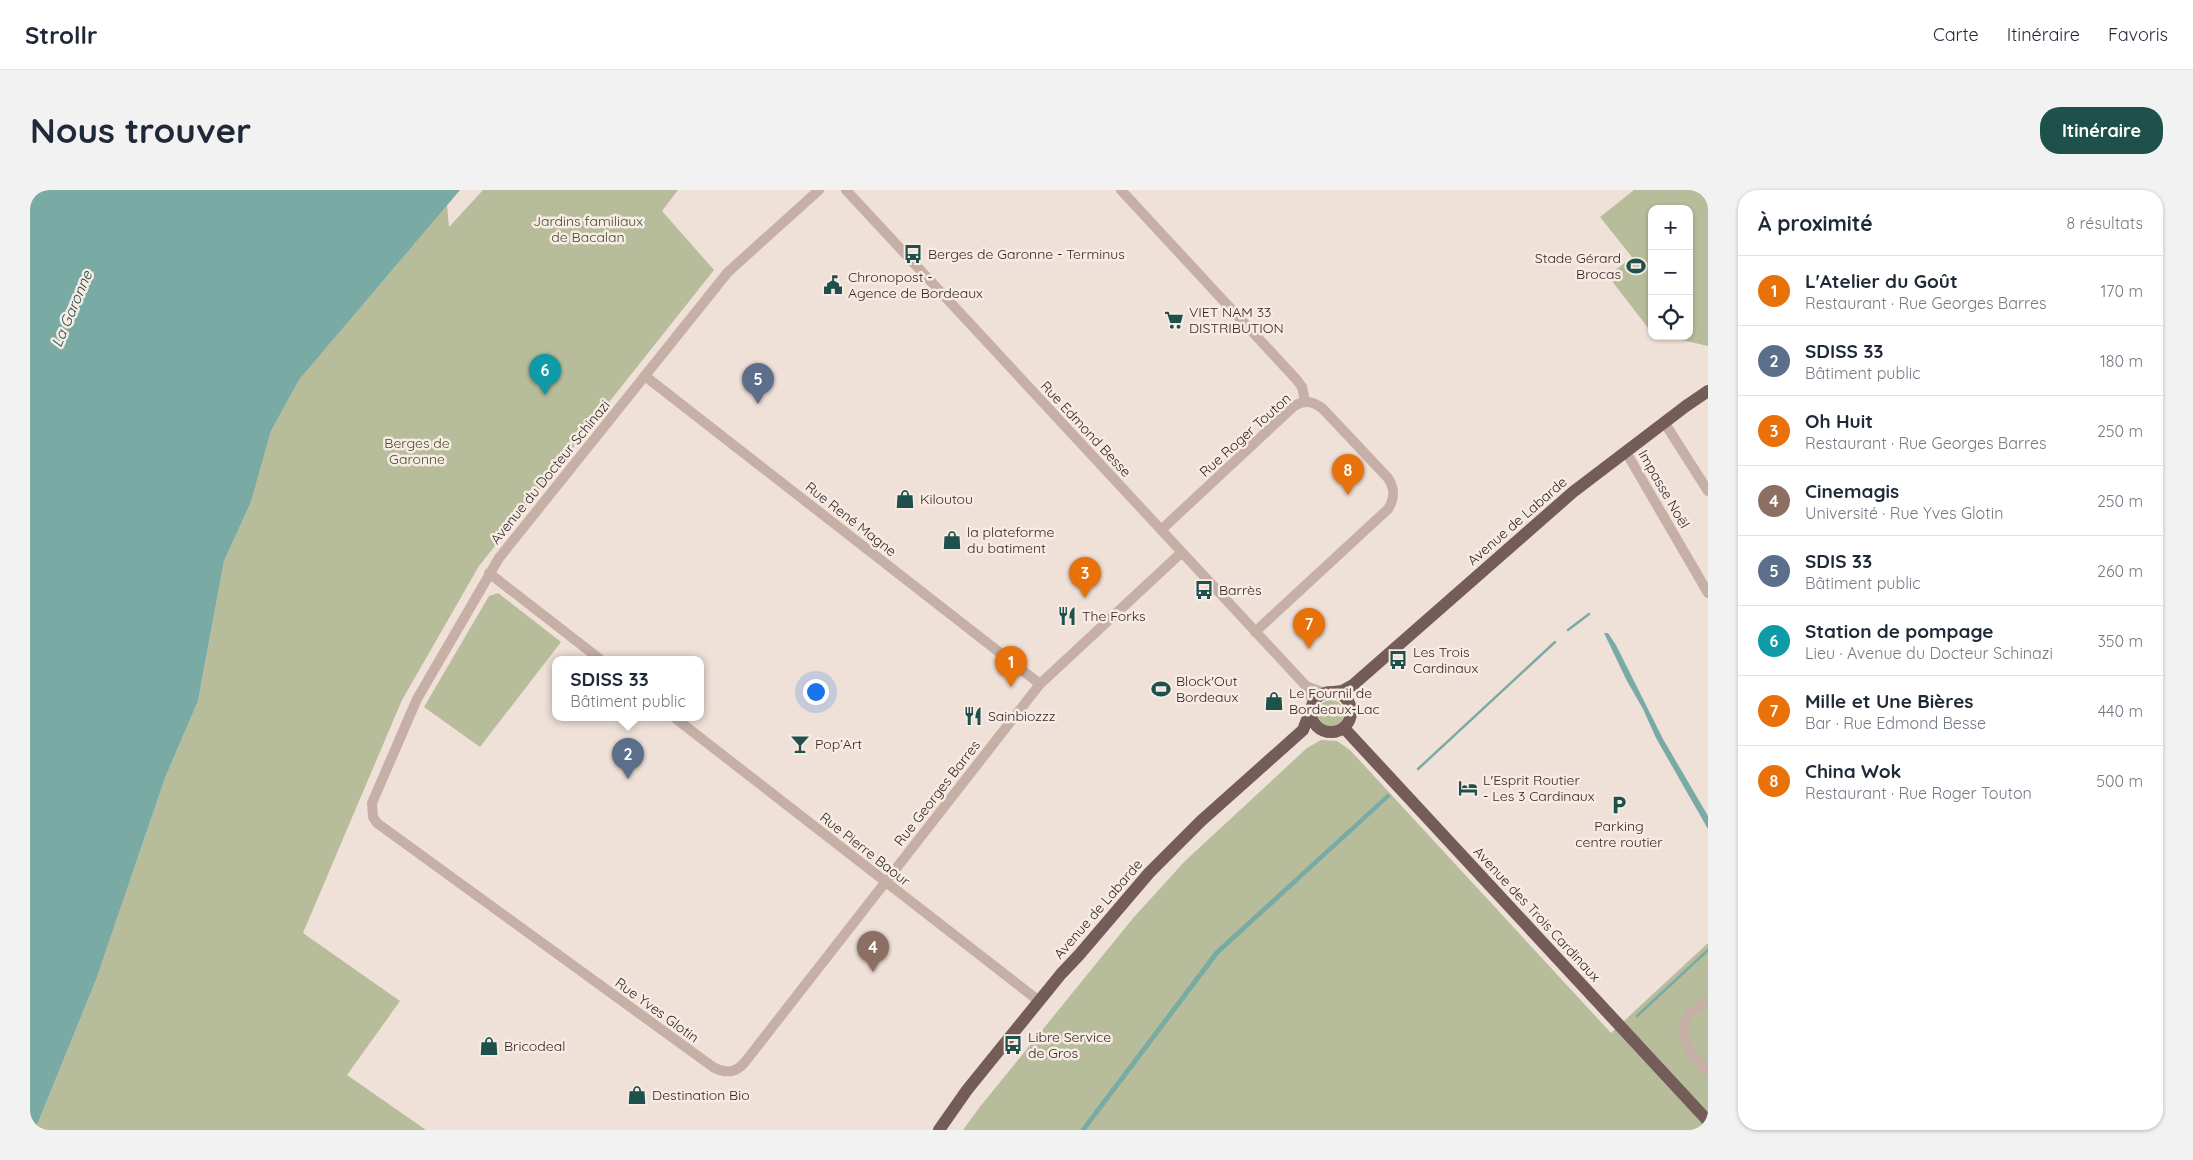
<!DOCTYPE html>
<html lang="fr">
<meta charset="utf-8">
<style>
body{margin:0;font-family:Quicksand,sans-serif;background:#f2f2f3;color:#1f2937}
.controls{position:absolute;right:15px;top:15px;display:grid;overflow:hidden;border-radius:10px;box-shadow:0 1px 4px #0004}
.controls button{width:45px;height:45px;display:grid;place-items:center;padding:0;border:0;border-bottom:1px solid #e0e1e3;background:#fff;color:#1f2937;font:25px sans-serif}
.you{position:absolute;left:785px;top:501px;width:18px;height:18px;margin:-12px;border:4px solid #fff;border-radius:50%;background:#1a73e8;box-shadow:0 0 0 8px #1a73e833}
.badge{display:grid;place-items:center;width:32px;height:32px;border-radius:50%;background:#1e514c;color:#fff;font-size:16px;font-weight:700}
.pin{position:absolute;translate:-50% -41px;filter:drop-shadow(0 1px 2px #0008)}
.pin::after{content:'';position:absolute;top:26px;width:18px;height:15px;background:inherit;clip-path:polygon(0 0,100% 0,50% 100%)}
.popup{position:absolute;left:522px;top:466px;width:152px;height:65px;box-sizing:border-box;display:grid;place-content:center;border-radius:10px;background:#fff;filter:drop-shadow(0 1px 4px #0005);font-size:16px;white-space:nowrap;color:#747a83}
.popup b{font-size:19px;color:#1f2937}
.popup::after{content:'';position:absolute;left:50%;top:100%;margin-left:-10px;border:10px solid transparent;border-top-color:#fff}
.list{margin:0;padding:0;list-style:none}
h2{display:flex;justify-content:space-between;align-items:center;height:65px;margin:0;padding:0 20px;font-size:21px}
h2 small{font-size:16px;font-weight:400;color:#747a83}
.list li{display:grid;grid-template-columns:32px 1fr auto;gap:15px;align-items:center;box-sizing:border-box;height:70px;padding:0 20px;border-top:1px solid #e0e1e3}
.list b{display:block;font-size:19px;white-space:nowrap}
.list p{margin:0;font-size:16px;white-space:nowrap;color:#747a83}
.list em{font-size:16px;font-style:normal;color:#747a83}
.icon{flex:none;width:28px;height:28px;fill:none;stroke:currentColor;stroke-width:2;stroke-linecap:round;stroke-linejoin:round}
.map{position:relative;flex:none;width:1678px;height:940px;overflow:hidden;border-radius:20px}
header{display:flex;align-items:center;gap:30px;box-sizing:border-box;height:70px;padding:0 25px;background:#fff;border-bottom:1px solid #e0e1e3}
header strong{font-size:24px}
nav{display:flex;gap:28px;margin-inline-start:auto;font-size:18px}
.intro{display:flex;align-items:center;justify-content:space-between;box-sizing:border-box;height:120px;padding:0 30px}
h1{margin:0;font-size:35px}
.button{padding:12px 22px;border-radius:20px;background:#1e514c;color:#fff;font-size:18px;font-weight:700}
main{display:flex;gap:30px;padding:0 30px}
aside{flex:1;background:#fff;border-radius:20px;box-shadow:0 1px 4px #0004}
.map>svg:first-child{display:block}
</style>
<header>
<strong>Strollr</strong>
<nav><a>Carte</a><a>Itinéraire</a><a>Favoris</a></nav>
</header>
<div class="intro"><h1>Nous trouver</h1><a class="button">Itinéraire</a></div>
<main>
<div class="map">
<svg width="1678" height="940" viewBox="0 0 1678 940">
<rect width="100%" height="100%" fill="#efe0d8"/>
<path fill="#b7bd9a" d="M453,0H648L632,21L684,80L449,376L372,510L273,743L370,811L317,885L396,940H5L66,790L135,588L168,511L194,371L221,312L241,241L269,190L417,15L419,37Z
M1604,0H1676L1678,3V156L1634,146H1659V19H1622V143L1578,86L1602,67L1570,27Z
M468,403L531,452L450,557L394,517L459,406Z
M1288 523a13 13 0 1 1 26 0a13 13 0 1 1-26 0Z
M1291,550L1307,551L1320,560L1581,843L1678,753V940H933L949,918L1104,727L1155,671L1277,558Z"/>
<path fill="#79aaa4" d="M0,0H430L269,190L241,241L221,312L194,371L168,511L135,588L66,790L5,940H0Z
M1574,443H1578L1586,455L1633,549L1678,626V639L1626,548L1613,519L1597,491Z
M1357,604L1361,605L1360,607L1189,764L1056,940H1050L1185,761Z"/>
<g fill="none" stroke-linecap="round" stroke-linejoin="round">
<path stroke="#79aaa4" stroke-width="2.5" d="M1538,440L1559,424
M1388,579L1525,452
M1607,826L1678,760"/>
<path stroke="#c6afa5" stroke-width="10" d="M789,0L698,82L469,368L387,509L342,613L343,627L347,633L683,877C696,884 706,883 715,872L1010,494L1151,363
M816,0L1276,496L1283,512
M1091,0L1266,189L1272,197L1275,211
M615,186L1010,494
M1634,232L1678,301
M1596,262L1678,403
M1131,340L1263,217C1274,209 1283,211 1293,219L1358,288C1365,299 1365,308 1358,319L1225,442
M459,383L571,470
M1276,496L1294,503
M645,528L1009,811
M1678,812C1670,816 1661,820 1656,829C1647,845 1665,871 1678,881"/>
<path stroke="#745c58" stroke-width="12" d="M1281 522a20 20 0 1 1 40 0a20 20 0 1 1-40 0Z
M1304,502L1312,501L1323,495L1543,302L1656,216L1678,201
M1314,538L1678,931
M909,940L937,900L1031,784L1049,765L1119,683L1171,631L1273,540L1280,522"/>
</g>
<defs>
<g id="bus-bare" transform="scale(1.5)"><path d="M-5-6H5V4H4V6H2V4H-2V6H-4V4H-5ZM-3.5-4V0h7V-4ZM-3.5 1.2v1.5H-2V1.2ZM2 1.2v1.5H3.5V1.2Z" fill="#1e514c" stroke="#f7ebe4" stroke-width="2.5" paint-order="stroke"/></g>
<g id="stadium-bare" transform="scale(1.5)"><path d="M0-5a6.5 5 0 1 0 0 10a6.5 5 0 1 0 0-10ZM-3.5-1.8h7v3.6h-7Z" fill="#1e514c" stroke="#f7ebe4" stroke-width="2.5" paint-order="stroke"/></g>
<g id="civic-bare" transform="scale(1.5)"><path d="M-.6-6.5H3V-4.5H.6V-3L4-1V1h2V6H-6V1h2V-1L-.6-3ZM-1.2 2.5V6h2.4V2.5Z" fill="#1e514c" stroke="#f7ebe4" stroke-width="2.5" paint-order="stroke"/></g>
<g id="supermarket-bare" transform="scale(1.5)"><path d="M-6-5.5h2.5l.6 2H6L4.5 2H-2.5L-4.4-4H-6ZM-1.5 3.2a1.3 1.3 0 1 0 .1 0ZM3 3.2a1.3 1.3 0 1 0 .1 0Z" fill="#1e514c" stroke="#f7ebe4" stroke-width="2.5" paint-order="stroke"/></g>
<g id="shop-bare" transform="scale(1.5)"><path d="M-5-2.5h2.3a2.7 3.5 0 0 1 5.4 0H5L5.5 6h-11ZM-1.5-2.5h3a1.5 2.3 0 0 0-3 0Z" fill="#1e514c" stroke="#f7ebe4" stroke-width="2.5" paint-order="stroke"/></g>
<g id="restaurant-bare" transform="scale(1.5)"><path d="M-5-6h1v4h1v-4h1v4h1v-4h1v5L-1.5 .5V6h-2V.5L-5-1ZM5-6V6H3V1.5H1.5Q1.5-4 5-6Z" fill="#1e514c" stroke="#f7ebe4" stroke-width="2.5" paint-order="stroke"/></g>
<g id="bar-bare" transform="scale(1.5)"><path d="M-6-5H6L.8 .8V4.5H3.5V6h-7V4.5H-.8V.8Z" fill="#1e514c" stroke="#f7ebe4" stroke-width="2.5" paint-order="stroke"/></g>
<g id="hotel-bare" transform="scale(1.5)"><path d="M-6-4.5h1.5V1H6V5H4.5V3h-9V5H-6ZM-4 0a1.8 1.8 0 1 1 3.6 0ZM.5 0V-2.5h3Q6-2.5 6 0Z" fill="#1e514c" stroke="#f7ebe4" stroke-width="2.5" paint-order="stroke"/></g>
<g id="parking-bare" transform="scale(1.5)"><path d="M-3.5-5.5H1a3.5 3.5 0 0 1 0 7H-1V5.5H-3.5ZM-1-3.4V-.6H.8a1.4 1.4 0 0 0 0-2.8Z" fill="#1e514c" stroke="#f7ebe4" stroke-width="2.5" paint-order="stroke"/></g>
</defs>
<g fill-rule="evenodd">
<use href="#bus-bare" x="883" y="64"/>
<use href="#stadium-bare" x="1606" y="76"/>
<use href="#civic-bare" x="803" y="95"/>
<use href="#supermarket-bare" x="1144" y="130"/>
<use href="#shop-bare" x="875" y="309"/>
<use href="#shop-bare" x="922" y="350"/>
<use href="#bus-bare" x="1174" y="400"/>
<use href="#restaurant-bare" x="1037" y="426"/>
<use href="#bus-bare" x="1368" y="470"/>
<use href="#stadium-bare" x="1131" y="499"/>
<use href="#shop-bare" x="1244" y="511"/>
<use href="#restaurant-bare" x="943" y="526"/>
<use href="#bar-bare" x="770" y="554"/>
<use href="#hotel-bare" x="1438" y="598"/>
<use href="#parking-bare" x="1589" y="615"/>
<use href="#bus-bare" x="983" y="855"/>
<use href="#shop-bare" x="459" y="856"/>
<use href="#shop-bare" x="607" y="905"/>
</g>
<g text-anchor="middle" stroke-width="5" stroke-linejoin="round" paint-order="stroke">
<g font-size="14" fill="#484f2b" stroke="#f7ebe4">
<text x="558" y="36">Jardins familiaux<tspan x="558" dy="16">de Bacalan</tspan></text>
<text x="387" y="258">Berges de<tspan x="387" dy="16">Garonne</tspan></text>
</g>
<g font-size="14" fill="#322826" stroke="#f7ebe4" text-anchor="start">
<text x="898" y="69">Berges de Garonne - Terminus</text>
<text x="1591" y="73" text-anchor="end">Stade Gérard<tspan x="1591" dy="16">Brocas</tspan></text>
<text x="818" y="92">Chronopost -<tspan x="818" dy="16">Agence de Bordeaux</tspan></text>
<text x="1159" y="127">VIET NAM 33<tspan x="1159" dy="16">DISTRIBUTION</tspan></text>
<text x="890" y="314">Kiloutou</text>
<text x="937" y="347">la plateforme<tspan x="937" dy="16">du batiment</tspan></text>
<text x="1189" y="405">Barrès</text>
<text x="1052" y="431">The Forks</text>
<text x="1383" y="467">Les Trois<tspan x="1383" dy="16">Cardinaux</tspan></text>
<text x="1146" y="496">Block'Out<tspan x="1146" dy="16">Bordeaux</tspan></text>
<text x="1259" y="508">Le Fournil de<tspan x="1259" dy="16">Bordeaux-Lac</tspan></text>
<text x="958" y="531">Sainbiozzz</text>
<text x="785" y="559">Pop’Art</text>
<text x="1453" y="595">L'Esprit Routier<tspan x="1453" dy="16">- Les 3 Cardinaux</tspan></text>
<text x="1589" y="641" text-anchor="middle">Parking<tspan x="1589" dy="16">centre routier</tspan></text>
<text x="998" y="852">Libre Service<tspan x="998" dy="16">de Gros</tspan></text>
<text x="474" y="861">Bricodeal</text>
<text x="622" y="910">Destination Bio</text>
</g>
<g font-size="14" fill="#322826" stroke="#f7ebe4">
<text transform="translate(1056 239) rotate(47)" y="5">Rue Edmond Besse</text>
<text transform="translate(1215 245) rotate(-42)" y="5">Rue Roger Touton</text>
<text transform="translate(520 282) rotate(-51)" y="5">Avenue du Docteur Schinazi</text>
<text transform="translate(1634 299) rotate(60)" y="5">Impasse Noël</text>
<text transform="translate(821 329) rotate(38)" y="5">Rue René Magne</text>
<text transform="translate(1487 331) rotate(-41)" y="5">Avenue de Labarde</text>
<text transform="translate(907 603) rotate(-52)" y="5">Rue Georges Barres</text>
<text transform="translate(835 659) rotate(38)" y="5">Rue Pierre Baour</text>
<text transform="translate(1068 719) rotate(-49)" y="5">Avenue de Labarde</text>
<text transform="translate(1507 724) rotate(47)" y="5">Avenue des Trois Cardinaux</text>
<text transform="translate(627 820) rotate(36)" y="5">Rue Yves Glotin</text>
</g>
<g font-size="15" font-style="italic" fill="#1e514c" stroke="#f7ebe4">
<text transform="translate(42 119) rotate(-67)" y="5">La Garonne</text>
</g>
</g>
</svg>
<div class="controls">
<button>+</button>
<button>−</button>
<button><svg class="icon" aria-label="locate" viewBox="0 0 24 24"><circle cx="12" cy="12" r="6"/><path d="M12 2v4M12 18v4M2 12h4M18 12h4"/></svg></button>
</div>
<div class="you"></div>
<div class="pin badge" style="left:981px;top:497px;background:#e8710a">1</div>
<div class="pin badge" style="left:598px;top:589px;background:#5c6f8a">2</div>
<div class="popup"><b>SDISS 33</b>Bâtiment public</div>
<div class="pin badge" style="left:1055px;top:408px;background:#e8710a">3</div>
<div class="pin badge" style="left:843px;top:782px;background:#8d6e63">4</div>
<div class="pin badge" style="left:728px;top:214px;background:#5c6f8a">5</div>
<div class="pin badge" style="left:515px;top:205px;background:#0f9aa8">6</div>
<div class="pin badge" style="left:1279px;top:459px;background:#e8710a">7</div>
<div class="pin badge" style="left:1318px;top:305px;background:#e8710a">8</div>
</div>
<aside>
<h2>À proximité<small>8 résultats</small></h2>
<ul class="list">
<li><span class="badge" style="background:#e8710a">1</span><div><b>L'Atelier du Goût</b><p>Restaurant · Rue Georges Barres</p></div><em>170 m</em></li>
<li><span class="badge" style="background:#5c6f8a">2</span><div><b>SDISS 33</b><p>Bâtiment public</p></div><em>180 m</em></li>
<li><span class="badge" style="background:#e8710a">3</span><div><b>Oh Huit</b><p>Restaurant · Rue Georges Barres</p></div><em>250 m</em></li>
<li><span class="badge" style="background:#8d6e63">4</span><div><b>Cinemagis</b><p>Université · Rue Yves Glotin</p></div><em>250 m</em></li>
<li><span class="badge" style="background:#5c6f8a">5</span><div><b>SDIS 33</b><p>Bâtiment public</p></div><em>260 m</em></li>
<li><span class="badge" style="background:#0f9aa8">6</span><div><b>Station de pompage</b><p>Lieu · Avenue du Docteur Schinazi</p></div><em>350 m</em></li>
<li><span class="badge" style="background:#e8710a">7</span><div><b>Mille et Une Bières</b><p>Bar · Rue Edmond Besse</p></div><em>440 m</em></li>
<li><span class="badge" style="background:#e8710a">8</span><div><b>China Wok</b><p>Restaurant · Rue Roger Touton</p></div><em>500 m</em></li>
</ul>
</aside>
</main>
